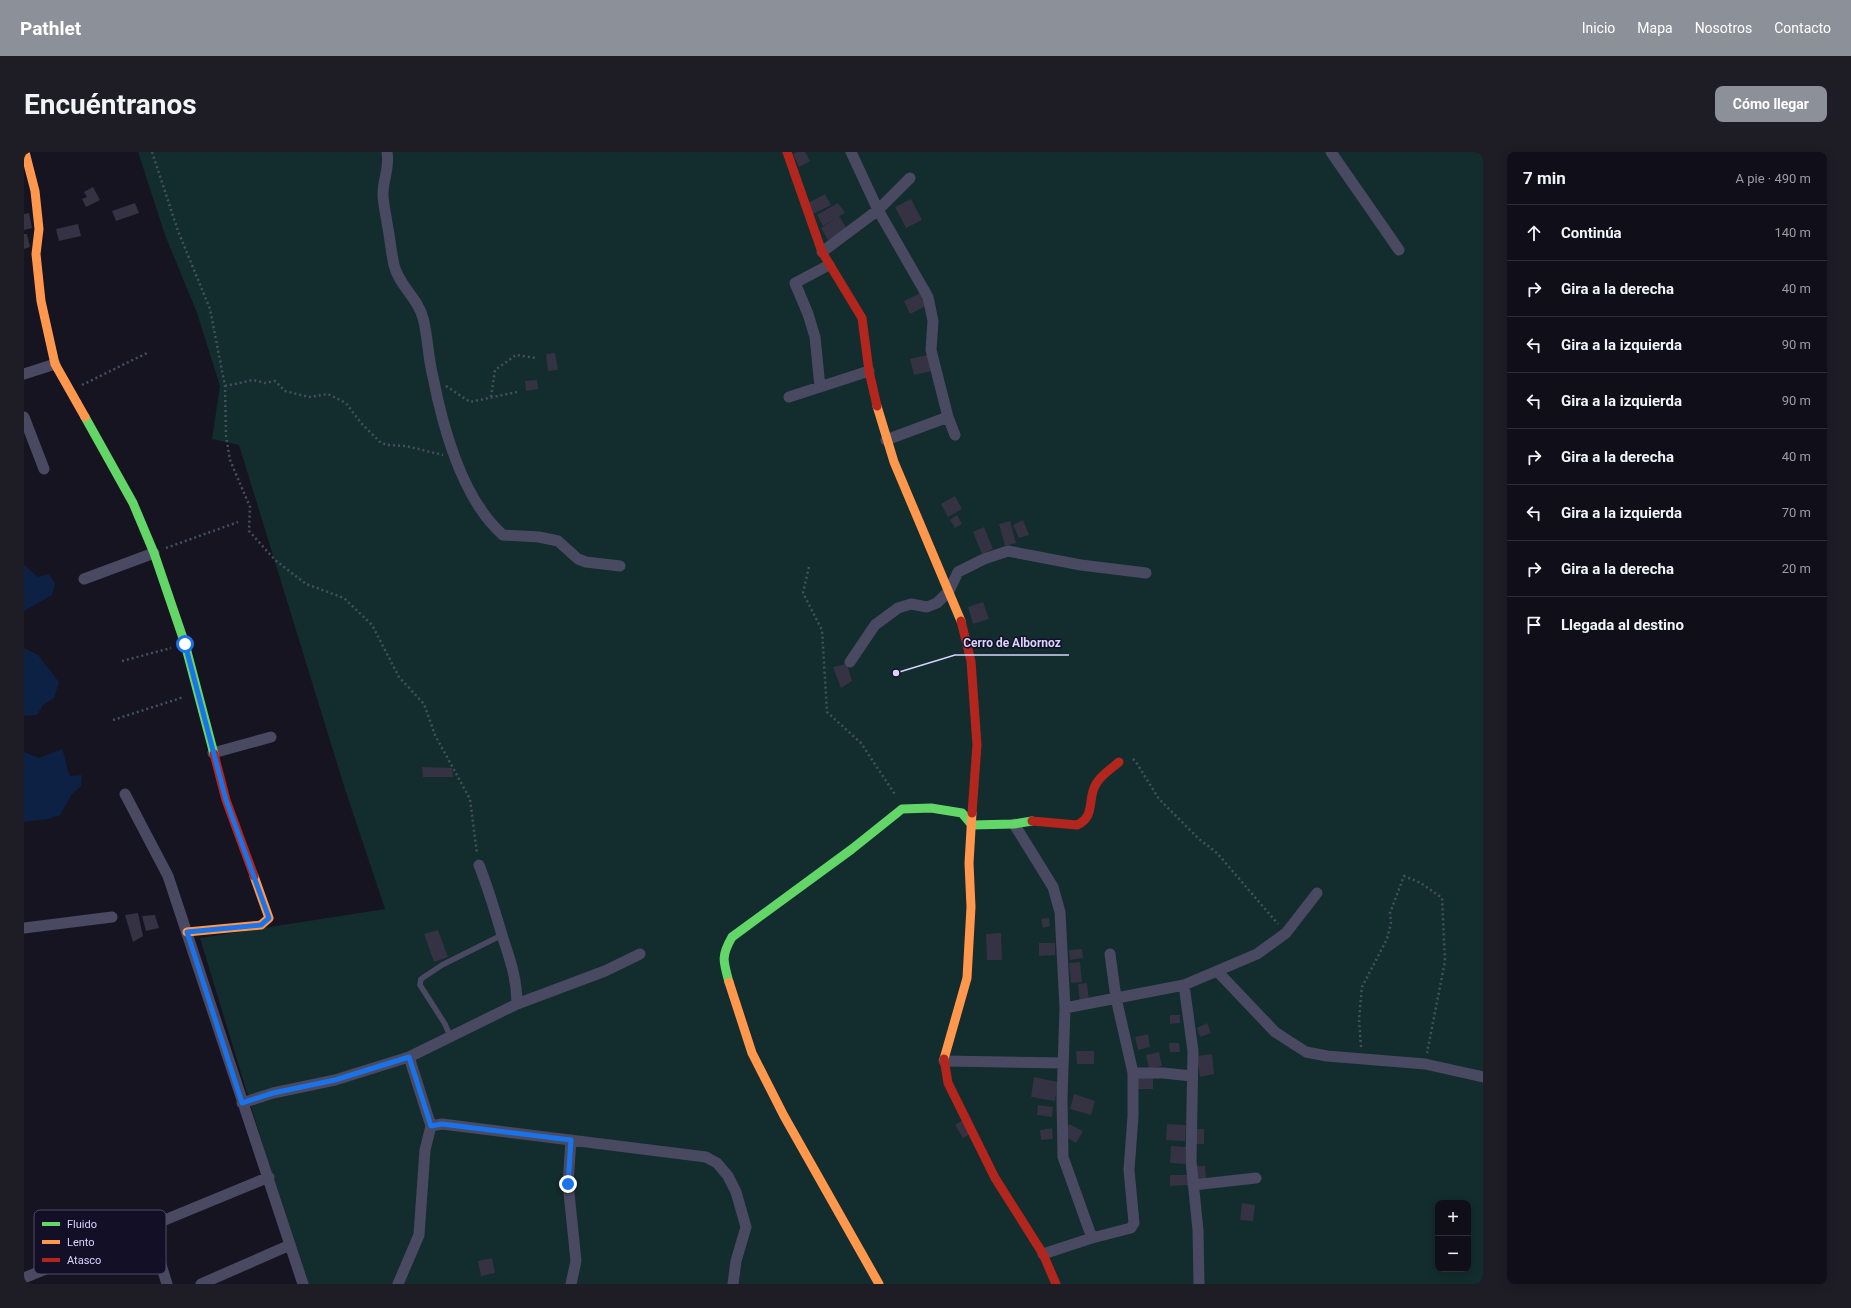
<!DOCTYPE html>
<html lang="es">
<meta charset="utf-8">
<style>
body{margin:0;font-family:Roboto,sans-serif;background:#1e1d26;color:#f1f3f6}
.controls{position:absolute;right:12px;bottom:12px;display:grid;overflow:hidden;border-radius:8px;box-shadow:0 2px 10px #0003}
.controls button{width:36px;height:36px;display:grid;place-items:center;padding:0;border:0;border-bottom:1px solid #302f38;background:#100f19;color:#f1f3f6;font:20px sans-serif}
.stop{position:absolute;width:12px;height:12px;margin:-9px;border:3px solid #1a73e8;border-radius:50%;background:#fff}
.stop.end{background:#1a73e8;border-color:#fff;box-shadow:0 1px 4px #0008}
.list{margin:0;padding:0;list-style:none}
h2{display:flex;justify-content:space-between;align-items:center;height:52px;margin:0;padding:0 16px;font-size:17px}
h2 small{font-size:13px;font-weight:400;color:#9c9ca2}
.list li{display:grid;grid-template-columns:26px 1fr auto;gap:12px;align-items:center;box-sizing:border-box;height:56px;padding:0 16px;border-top:1px solid #302f38}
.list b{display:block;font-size:15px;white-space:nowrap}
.list em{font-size:13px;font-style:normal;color:#9c9ca2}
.icon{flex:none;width:22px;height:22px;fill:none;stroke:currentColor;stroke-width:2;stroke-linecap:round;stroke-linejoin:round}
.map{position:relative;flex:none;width:1459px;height:1132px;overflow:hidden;border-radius:8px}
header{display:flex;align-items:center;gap:24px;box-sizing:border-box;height:56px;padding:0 20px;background:#8c9099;color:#fff}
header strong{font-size:19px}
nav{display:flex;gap:22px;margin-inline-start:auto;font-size:14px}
.intro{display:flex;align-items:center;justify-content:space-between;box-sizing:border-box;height:96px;padding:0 24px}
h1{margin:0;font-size:28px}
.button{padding:10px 18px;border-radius:8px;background:#8c9099;color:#fff;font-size:14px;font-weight:700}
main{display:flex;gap:24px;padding:0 24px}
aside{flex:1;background:#100f19;border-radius:8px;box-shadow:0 2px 10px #0003}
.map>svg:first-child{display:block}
</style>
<header>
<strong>Pathlet</strong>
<nav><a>Inicio</a><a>Mapa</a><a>Nosotros</a><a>Contacto</a></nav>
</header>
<div class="intro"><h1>Encuéntranos</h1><a class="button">Cómo llegar</a></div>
<main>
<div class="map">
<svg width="1459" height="1132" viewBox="0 0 1459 1132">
<rect width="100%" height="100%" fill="#161421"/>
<path fill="#132c2d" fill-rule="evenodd" d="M114,0H1459V1132H281L176,786L361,757L320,634L215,293L188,287L196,234L173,161L141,83ZM1414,1051H1444V1117H1414Z"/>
<path fill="#0d2144" d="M0,413L14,425L25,422L31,432L28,443L0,459Z
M0,496L14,503L35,530L30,546L19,553L13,563L0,564Z
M38,597C42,606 42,615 46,624L58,623L57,634L48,642L36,663L24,667L0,670V600L15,606Z"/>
<path fill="#343243" d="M772,0H781L786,9L775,15L769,2Z
M69,35L76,48L62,55L58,47L63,45L60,40Z
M801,42L807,53L789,62L784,51Z
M887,47L898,68L882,76L871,55Z
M111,51L115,61L92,69L88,59Z
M814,51L821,61L815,64L823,77L804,88L797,76L811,67L799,74L793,63Z
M5,61L8,76L0,78V62Z
M54,72L57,84L35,89L32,77Z
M0,82H3L6,95L0,97Z
M898,140L904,153L886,162L880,149Z
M531,201L534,218L524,219L522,202Z
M907,202L912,218L890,223L886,207Z
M513,228L514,237L502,239L501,229Z
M931,344L938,357L924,365L917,352Z
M933,363L938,372L931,376L926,368Z
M999,368L1005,383L995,386L989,373Z
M986,369L992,391L981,394L975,372Z
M960,375L969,397L958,402L949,380Z
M959,450L965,467L949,472L944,455Z
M823,512L828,529L817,536L809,515Z
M398,615L428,616L429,625H399Z
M114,761L119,784L109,790L101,763Z
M131,763L135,776L122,779L118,764Z
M1025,766L1026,774L1019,776L1017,767Z
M414,778L424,805L410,810L400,782Z
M977,781L978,808H963L962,782Z
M1015,791H1031V803L1015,804Z
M1058,797L1059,806L1046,808L1045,798Z
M1056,810L1058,830L1047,831L1045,811Z
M1063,831L1065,849L1056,850L1054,832Z
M1146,863H1156V871L1146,872Z
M1183,871L1187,881L1176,885L1173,876Z
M1124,882L1126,895L1114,898L1111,885Z
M1145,891H1155L1156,900H1146Z
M1052,899H1070V912H1053Z
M1135,900L1138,914L1125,917L1122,903Z
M1188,902L1190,922L1176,925L1173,904Z
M1114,924L1129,925V937H1114Z
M1010,925L1034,930L1031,949L1007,945Z
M1050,942L1071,949L1067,963L1046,957Z
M1014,953L1029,955L1028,965L1013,963Z
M939,968L946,982L939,986L931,973Z
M1045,972L1059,979L1052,991L1040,984Z
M1143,972L1162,973L1161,989L1142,988Z
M1028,976L1029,987L1017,988L1016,978Z
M1172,977H1180V992H1172Z
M1147,994L1162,995L1161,1012L1146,1011Z
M1171,1014H1181L1182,1027L1172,1028Z
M1146,1023H1164V1033L1146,1034Z
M1218,1051L1231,1053L1229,1069L1216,1068Z
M468,1106L471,1121L457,1124L454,1109Z"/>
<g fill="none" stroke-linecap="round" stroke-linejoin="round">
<path stroke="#44505f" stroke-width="2.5" stroke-dasharray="2 3" stroke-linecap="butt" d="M128,0L154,79L186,157L201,234L202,284L206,308L226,355L225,379L251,408L282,432L320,446L348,473L375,525L400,552L411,583L446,647L453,702
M58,233L125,200
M201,234L229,228L241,231L251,229L261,239L285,245L304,242L322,251L337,271L357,291L364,293L382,294L419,303
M422,234L446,250L493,240
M467,245L471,218L492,203L512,206
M142,396L214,370
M785,415L779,441L798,478L803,560L837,591L872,644
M98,509L147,496
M89,568L160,545
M1109,607L1112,610L1135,647L1175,687L1193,701L1254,772
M1337,895L1335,867L1338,835L1363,787L1367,771L1366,761L1380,724L1397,731L1418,746L1421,809L1403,901"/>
<path stroke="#4a4962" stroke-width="5.5" d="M426,884L421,872L396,833L397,827L418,813L478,783"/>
<path stroke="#4a4962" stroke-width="11" d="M363,0C366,17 359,26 359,42C359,51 362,62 363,71C366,85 367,100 370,113C375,134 394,146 399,166C404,185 404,206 409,225C419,276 439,348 479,383L515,385L534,389L554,407L562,410L596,414
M827,0L854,58L904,145L909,169L907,198L924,265L931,283
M1307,0L1375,98
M798,100L854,58L886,26
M0,222L31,212
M796,235L791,185L784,162L771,131L805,113
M765,245L845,219
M0,265L20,317
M862,288L924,265
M60,427L130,401
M826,510L851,473L874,456L887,452L903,455L913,451L925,439L934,420L960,407L984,399L1057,413L1122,421
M189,601L247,585
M101,642L144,724L279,1132
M990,672L1029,735L1036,760L1041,856L1038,947L1039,1005L1068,1086L1019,1102
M455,713C464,736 471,759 478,783C486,808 493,826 493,852
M0,776L88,765
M1193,819L1251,880L1282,900L1303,904L1401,912L1459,925
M1160,833L1169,899L1167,1009L1174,1078L1175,1132
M1041,856L1160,833L1233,802L1262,781L1293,741
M920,909L1039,911
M1109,921H1139L1168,924
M218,951L249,941L311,928L385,905L493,852L581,819L616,802
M407,974L418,972L682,1005L693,1011L704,1024L712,1040L722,1075L712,1109L709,1132
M1169,1033L1232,1026
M125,1074L143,1132
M1068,1086L1107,1076L1110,1071L1105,1018L1109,964V921L1092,846L1086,802
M0,1126L245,1025
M177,1132L266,1093
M374,1132L395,1083L401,998L407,974L385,905
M547,1132L552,1109L544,1031L547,988"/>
<path stroke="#63d668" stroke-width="9" d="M61,265L109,351L130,401L161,492L190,602
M705,830C699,809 697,804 708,785L828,697L878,657L907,656L938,661L948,673L990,672L1008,669"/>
<path stroke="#ff974d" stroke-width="9" d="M1,0L11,39L15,77L12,102L17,149L31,212L61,265
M853,254L870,310L937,469
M163,780L237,773L245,766L230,724
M705,830L728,901L760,964L855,1132
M920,907L943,826L947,755L945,711L948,661"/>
<path stroke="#b3261e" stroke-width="9" d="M763,0L798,100L838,166L845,219L853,254
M937,469L947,509L953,593L948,661
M190,602L202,648L230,724
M1008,669L1053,673C1072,665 1063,646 1072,632C1077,623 1087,617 1095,610
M920,907L924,931L971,1026L1019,1102L1032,1132"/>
</g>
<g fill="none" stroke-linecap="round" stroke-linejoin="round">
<path stroke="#1a73e8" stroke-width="5" d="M161,492L202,648L245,766L237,773L163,780L218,951L249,941L311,928L385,905L407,974L418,972L547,988L544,1032"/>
</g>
<rect x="10" y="1058" width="132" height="64" rx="6" fill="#130f26" stroke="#4e4a67" stroke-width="1"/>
<rect x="18" y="1070" width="18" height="4" fill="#63d668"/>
<rect x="18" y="1088" width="18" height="4" fill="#ff974d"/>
<rect x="18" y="1106" width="18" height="4" fill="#b3261e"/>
<g font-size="11" fill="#d9d4ff">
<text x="43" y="1076">Fluido</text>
<text x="43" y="1094">Lento</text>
<text x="43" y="1112">Atasco</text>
</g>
<path fill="none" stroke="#d9d4ff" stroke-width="1.5" d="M872 521L931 503H1045"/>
<circle fill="#d9d4ff" stroke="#130f26" stroke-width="1.5" cx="872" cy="521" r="4"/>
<g font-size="12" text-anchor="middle" font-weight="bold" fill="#d9d4ff" stroke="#130f26" stroke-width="3" stroke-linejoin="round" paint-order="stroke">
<text x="988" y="495">Cerro de Albornoz</text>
</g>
</svg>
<div class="controls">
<button>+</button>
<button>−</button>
</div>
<div class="stop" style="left:161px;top:492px"></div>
<div class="stop end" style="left:544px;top:1032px"></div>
</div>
<aside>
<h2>7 min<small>A pie · 490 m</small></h2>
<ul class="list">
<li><svg class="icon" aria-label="ahead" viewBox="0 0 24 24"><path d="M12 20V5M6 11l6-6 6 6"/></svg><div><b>Continúa</b></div><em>140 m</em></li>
<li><svg class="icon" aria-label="right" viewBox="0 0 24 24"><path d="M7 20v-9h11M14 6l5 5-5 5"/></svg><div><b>Gira a la derecha</b></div><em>40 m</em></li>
<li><svg class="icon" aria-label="left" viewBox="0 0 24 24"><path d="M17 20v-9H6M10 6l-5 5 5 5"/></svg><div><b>Gira a la izquierda</b></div><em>90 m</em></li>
<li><svg class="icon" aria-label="left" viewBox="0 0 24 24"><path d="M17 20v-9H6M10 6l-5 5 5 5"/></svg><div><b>Gira a la izquierda</b></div><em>90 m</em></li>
<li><svg class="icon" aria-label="right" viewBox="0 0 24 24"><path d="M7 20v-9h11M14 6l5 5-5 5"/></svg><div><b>Gira a la derecha</b></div><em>40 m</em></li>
<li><svg class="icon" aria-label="left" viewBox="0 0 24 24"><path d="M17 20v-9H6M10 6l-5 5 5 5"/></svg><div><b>Gira a la izquierda</b></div><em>70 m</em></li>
<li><svg class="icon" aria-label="right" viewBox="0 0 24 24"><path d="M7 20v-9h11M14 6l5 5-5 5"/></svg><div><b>Gira a la derecha</b></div><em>20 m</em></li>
<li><svg class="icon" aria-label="arrive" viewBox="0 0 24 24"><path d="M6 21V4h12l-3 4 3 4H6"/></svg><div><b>Llegada al destino</b></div></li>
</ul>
</aside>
</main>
